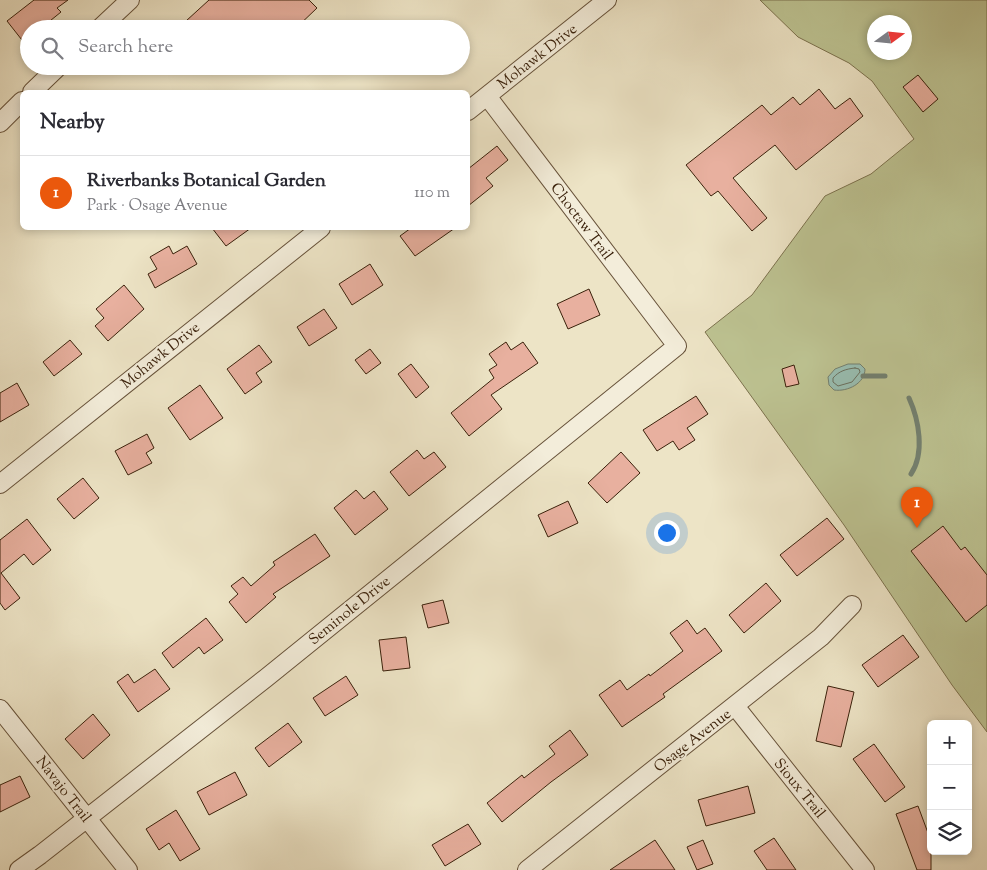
<!DOCTYPE html>
<meta charset="utf-8">
<style>
body{margin:0;font-family:"Sorts Mill Goudy",serif;background:#f7f7f7;color:#2b2b33}
.controls{position:absolute;right:15px;bottom:15px;display:grid;overflow:hidden;border-radius:8px;box-shadow:0 2px 8px #0003}
.controls button{width:45px;height:45px;display:grid;place-items:center;padding:0;border:0;border-bottom:1px solid #e1e1e2;background:#fff;color:#2b2b33;font:25px sans-serif}
.compass{position:absolute;left:867px;top:15px;width:45px;height:45px;border-radius:50%;background:#fff;box-shadow:0 2px 8px #0003;rotate:75deg}
.you{position:absolute;left:666px;top:532px;width:18px;height:18px;margin:-12px;border:4px solid #fff;border-radius:50%;background:#1a73e8;box-shadow:0 0 0 8px #1a73e833}
.badge{display:grid;place-items:center;width:32px;height:32px;border-radius:50%;background:#ea580c;color:#fff;font-size:16px;font-weight:700}
.pin{position:absolute;translate:-50% -41px;filter:drop-shadow(0 1px 2px #0008)}
.pin::after{content:'';position:absolute;top:26px;width:18px;height:15px;background:inherit;clip-path:polygon(0 0,100% 0,50% 100%)}
.list{margin:0;padding:0;list-style:none}
h2{display:flex;justify-content:space-between;align-items:center;height:65px;margin:0;padding:0 20px;font-size:21px}
h2 small{font-size:16px;font-weight:400;color:#7c7c81}
.list li{display:grid;grid-template-columns:32px 1fr auto;gap:15px;align-items:center;box-sizing:border-box;height:75px;padding:0 20px;border-top:1px solid #e1e1e2}
.list b{display:block;font-size:19px;white-space:nowrap}
.list p{margin:0;font-size:16px;white-space:nowrap;color:#7c7c81}
.list em{font-size:16px;font-style:normal;color:#7c7c81}
.icon{flex:none;width:28px;height:28px;fill:none;stroke:currentColor;stroke-width:2;stroke-linecap:round;stroke-linejoin:round}
.map{position:relative;flex:none;width:987px;height:870px;overflow:hidden}
.search{position:absolute;background:#fff;box-shadow:0 2px 8px #0003;left:20px;top:20px;width:450px;height:55px;display:flex;align-items:center;gap:12px;box-sizing:border-box;padding:0 18px;border-radius:28px;color:#7c7c81;font-size:19px}
.panel{position:absolute;background:#fff;box-shadow:0 2px 8px #0003;left:20px;top:90px;width:450px;height:140px;border-radius:8px}
.map>svg:first-child{display:block}
</style>
<div class="map">
<svg width="987" height="870" viewBox="0 0 987 870">
<rect width="100%" height="100%" fill="#ede4c6"/>
<filter id="stains"><feTurbulence type="fractalNoise" baseFrequency=".004" numOctaves="4"/><feColorMatrix values="0 0 0 0 .2 0 0 0 0 .09 0 0 0 0 .02 0 0 0 .5 -.17"/></filter>
<radialGradient id="worn" r=".72"><stop offset=".6" stop-color="#630" stop-opacity="0"/><stop offset="1" stop-color="#630" stop-opacity=".3"/></radialGradient>
<path fill="#bdc392" stroke="#7c724e" fill-rule="evenodd" d="M760,0H987V732L952,685L844,525L705,332L752,295L825,196L871,174L914,139L872,81L849,63L798,37ZM874,22H904V52H874Z"/>
<path fill="#99bfb3" stroke="#738070" d="M848,364H860L865,369C865,383 848,392 834,390L829,385L828,377L835,369Z"/>
<g fill="none" stroke-linecap="round" stroke-linejoin="round">
<path stroke="#6a705f" stroke-width="1" d="M855,368L859,369L860,372L852,382L838,386L833,382V378C839,371 846,369 855,368Z"/>
<path stroke="#738070" stroke-width="5" d="M863,376H885
M909,398C919,420 925,453 911,474"/>
</g>
<path fill="#e8b09f" stroke="#3a210b" d="M34,0H68L57,8L61,12L40,29H29V49L7,21Z
M209,0H309L317,8L295,29H193L186,21Z
M918,75L938,99L923,112L903,87Z
M819,89L835,109L850,98L863,116L796,170L775,145L733,178L767,218L752,231L718,191L711,196L686,165L762,105L771,115L793,97L800,105Z
M497,146L508,160L486,178L493,186L468,206V169Z
M212,228H251L226,246Z
M411,228H455L415,256L400,236Z
M169,246L173,254L187,246L197,264L155,288L148,274L157,269L150,257Z
M370,264L383,285L352,305L339,284Z
M124,285L144,309L108,341L95,326L104,318L96,309Z
M589,289L600,315L568,329L557,304Z
M324,309L337,328L309,346L297,327Z
M70,340L82,354L54,376L43,362Z
M506,342L511,350L523,342L538,363L491,395L502,409L469,436L451,413L494,378L489,370L497,365L489,354Z
M259,345L272,362L256,373L262,382L245,394L227,369Z
M370,349L381,363L366,374L355,360Z
M411,364L429,387L416,398L398,374Z
M794,365L799,384L786,387L782,369Z
M17,383L29,405L0,422V393Z
M200,385L223,418L190,440L168,408Z
M696,396L708,414L687,428L695,440L679,450L673,441L657,451L643,430Z
M147,434L154,448L146,453L152,463L128,475L115,451Z
M417,450L424,459L434,452L446,467L409,496L390,472Z
M621,452L640,473L607,503L588,483Z
M83,478L99,498L74,519L57,499Z
M356,490L364,499L374,491L388,509L355,535L334,508Z
M568,501L578,523L548,537L538,515Z
M827,518L844,539L797,576L780,555Z
M27,519L51,550L33,565L24,554L1,573L20,598L5,610L0,603V540Z
M943,526L961,550L965,547L987,575V605L966,622L911,551Z
M315,534L330,556L273,594L276,597L246,623L229,602L238,594L231,586L243,577L251,586L275,565L273,562Z
M766,583L781,601L744,633L729,615Z
M443,600L449,623L428,628L422,605Z
M206,618L223,640L204,654L199,647L173,668L162,653Z
M687,620L697,634L705,628L722,651L663,694L665,697L622,727L599,695L620,680L627,690L649,674L650,676L683,651L670,633Z
M903,635L919,657L878,687L862,665Z
M406,637L410,668L383,671L379,640Z
M155,669L170,689L138,712L117,682L128,674L134,683Z
M346,676L358,695L325,716L313,698Z
M828,686L854,692L841,747L816,741Z
M93,714L110,735L83,759L65,739Z
M288,723L302,742L269,767L255,748Z
M570,730L588,755L551,782L502,822L487,803L522,775L524,778L555,754L549,746Z
M874,744L905,787L885,802L853,759Z
M235,772L247,795L209,815L197,792Z
M20,776L30,797L0,812V785Z
M748,786L755,813L706,826L698,800Z
M918,806L931,841V870H917L896,814Z
M176,810L200,849L180,861L169,843L159,850L146,829Z
M468,824L481,844L445,866L432,845Z
M774,838L796,870H767L754,851Z
M655,840L675,870H610Z
M703,840L713,864L697,870L687,847Z"/>
<g fill="none" stroke-linecap="round" stroke-linejoin="round">
<g stroke="#67523a" stroke-width="20">
<path id="minor" d="M99,29L130,0
M32,92L59,66
M468,111L607,0
M0,123L22,101
M0,484L321,228
M735,706L865,870
M0,709L128,870
M19,870L40,855L266,678L677,346L487,96
M527,870L821,637L852,605"/>
</g>
<use href="#minor" stroke="#f3edda" stroke-width="18"/>
</g>
<g text-anchor="middle" stroke-width="4" stroke-linejoin="round" paint-order="stroke">
<g font-size="15" fill="#3a210b" stroke="#f3edda">
<text transform="translate(537 56) rotate(-38)" y="5">Mohawk Drive</text>
<text transform="translate(582 221) rotate(53)" y="5">Choctaw Trail</text>
<text transform="translate(160 355) rotate(-39)" y="5">Mohawk Drive</text>
<text transform="translate(349 610) rotate(-39)" y="5">Seminole Drive</text>
<text transform="translate(692 740) rotate(-38)" y="5">Osage Avenue</text>
<text transform="translate(800 788) rotate(51)" y="5">Sioux Trail</text>
<text transform="translate(64 789) rotate(52)" y="5">Navajo Trail</text>
</g>
</g>
<rect width="100%" height="100%" filter="url(#stains)"/>
<rect width="100%" height="100%" fill="url(#worn)"/>
</svg>
<div class="controls">
<button>+</button>
<button>−</button>
<button><svg class="icon" aria-label="layers" viewBox="0 0 24 24"><path d="M12 4l9 5-9 5-9-5zM3 14l9 5 9-5"/></svg></button>
</div>
<svg class="compass" viewBox="-18 -18 36 36"><path d="M0-13l5 13h-10z" fill="#e53935"/><path d="M0 13l5-13h-10z" fill="#7c7c81"/></svg>
<div class="you"></div>
<div class="pin badge" style="left:917px;top:528px">1</div>
<div class="search"><svg class="icon" aria-label="search" viewBox="0 0 24 24"><circle cx="10" cy="10" r="6"/><path d="M15 15l6 6"/></svg>Search here</div>
<section class="panel">
<h2>Nearby<small></small></h2>
<ul class="list">
<li><span class="badge">1</span><div><b>Riverbanks Botanical Garden</b><p>Park · Osage Avenue</p></div><em>110 m</em></li>
</ul>
</section>
</div>
